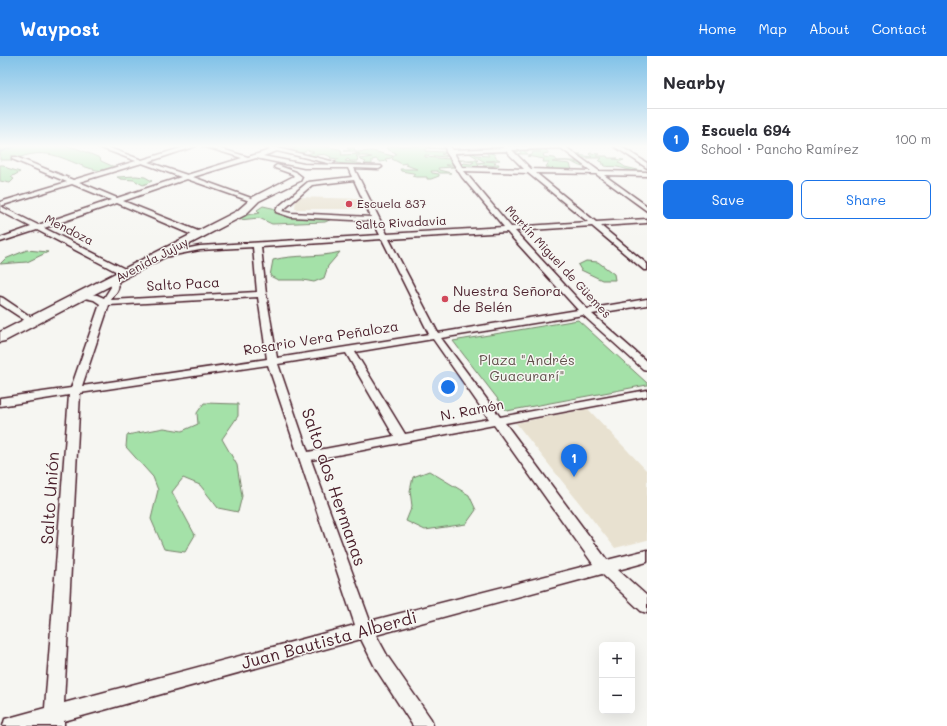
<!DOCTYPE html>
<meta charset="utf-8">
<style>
body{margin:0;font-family:Mali,sans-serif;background:#f2f2f3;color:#2b2b33}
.controls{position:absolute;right:12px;bottom:12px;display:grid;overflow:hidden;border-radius:6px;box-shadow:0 4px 16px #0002}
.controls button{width:36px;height:36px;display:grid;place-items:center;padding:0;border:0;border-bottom:1px solid #e1e1e2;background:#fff;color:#2b2b33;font:20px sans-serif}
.you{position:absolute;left:448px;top:331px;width:14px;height:14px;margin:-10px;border:3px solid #fff;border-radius:50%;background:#1a73e8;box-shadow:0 0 0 6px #1a73e833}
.badge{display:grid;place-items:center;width:26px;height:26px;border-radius:50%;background:#1a73e8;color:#fff;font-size:13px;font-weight:700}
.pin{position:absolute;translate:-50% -33px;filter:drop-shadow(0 1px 2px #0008)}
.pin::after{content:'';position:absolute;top:21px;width:14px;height:12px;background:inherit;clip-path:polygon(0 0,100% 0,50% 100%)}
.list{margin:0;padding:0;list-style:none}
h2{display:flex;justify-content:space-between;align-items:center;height:52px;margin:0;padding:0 16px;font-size:17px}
h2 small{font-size:13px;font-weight:400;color:#7c7c81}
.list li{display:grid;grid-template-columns:26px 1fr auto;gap:12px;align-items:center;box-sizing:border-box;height:60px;padding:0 16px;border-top:1px solid #e1e1e2}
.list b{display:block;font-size:15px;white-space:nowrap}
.list p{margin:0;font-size:13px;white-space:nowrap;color:#7c7c81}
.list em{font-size:13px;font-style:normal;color:#7c7c81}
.actions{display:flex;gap:8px;padding:12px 16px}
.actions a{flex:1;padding:9px 0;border:1px solid #1a73e8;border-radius:6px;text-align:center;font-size:14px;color:#1a73e8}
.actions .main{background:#1a73e8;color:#fff}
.map{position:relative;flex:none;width:647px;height:670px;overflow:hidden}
header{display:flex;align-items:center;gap:24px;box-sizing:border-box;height:56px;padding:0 20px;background:#1a73e8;color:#fff}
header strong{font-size:19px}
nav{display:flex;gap:22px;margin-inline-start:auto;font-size:14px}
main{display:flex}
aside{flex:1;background:#fff}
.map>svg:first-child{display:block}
</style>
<header>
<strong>Waypost</strong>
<nav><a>Home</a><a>Map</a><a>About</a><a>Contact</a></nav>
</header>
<main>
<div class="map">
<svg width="647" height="670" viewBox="0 0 647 670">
<rect width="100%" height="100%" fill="#f6f6f2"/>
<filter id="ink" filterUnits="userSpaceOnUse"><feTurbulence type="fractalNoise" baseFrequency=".025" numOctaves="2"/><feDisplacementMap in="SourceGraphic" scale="8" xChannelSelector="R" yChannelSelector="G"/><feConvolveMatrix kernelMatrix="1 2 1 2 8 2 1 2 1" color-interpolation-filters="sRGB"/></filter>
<g filter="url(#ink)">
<path fill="#e8e1d0" d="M296,141L363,143L366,153H295Z
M588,353L647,415V484L615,492L516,367Z"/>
<path fill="#a4e1a8" stroke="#77806a" d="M0,90H63L76,92L100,102L101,105L112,110H121C116,112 108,115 103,115C70,111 55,88 18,102L19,104H0Z
M319,90L340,93L342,97L341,99L360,98L355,97V95H344L350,94L347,92H355L354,93L356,96L372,95L393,100L391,102L385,103L387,105L380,106L376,103L372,104V108H364L366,106L359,103L372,101L366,100H356L358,102L357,105H350L348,103L345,105L362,108C352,109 341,109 333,105L339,103L330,102L331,101C322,95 313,102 304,99L314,96L307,94L303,97L284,96L296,92C287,90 279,93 269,91Z
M386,90H431L429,92L446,93L428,92L425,94V95L445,96L446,97L441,98L447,100L446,101L425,99V101L450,103L451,104L449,105L453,106L454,109H445L454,111L438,112L439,114L451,117H440L437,115H431L432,117L439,118V120L431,123H427V121H416L412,120L415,118L413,117L401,115L400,113H417L406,109V107L402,108L392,103L396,97L387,93Z
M535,91L546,94L549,97L543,98L544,101L555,102L557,105H575L577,106L574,107H581L583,111C579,110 575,108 572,106C566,104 557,105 552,106L570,108L572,114H556L546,111L549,106H543L544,103L527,100L532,99L533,96H541L539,95H524L528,98H518L521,97L520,95L514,97L511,94H532L530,92Z
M464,95L474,97L476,99L489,100L486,96L494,98L496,102L500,104L486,105L496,106L494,108H499L498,110L477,108L480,111L491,110L501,113L464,111L462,108L463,107L471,108L474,106L458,104H478L477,105L478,107L485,106L469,97L459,98L452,97Z
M573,97L581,98L578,99L592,101L589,98L590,97L600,98L596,100H607L608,102H618L613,103L624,104L618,106L625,111L646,116C634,116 627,113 617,111C613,110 609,111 604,110L605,108H601L603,106L599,105L602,102H578Z
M0,109H4L7,112L20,116L11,121L14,123L10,127L0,125Z
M136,120L145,121L152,125L143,129L134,124L121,123L117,121Z
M263,150L281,154L295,160L332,163L325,166L272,168L259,162L239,164L240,160L260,157L257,154Z
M27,194L48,196L27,206L0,208L5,203Z
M340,196L328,210L324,222L314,226L303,224H278L270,220L273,204C295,198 318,202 340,196Z
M586,205L598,206L614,218L615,224H602L581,214L578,209Z
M578,264L647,327V329L507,355L453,285Z
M204,347L238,348V360L222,383L237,409L242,440L238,456L218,452L200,429L183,422L172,436L195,479L185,496L164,493L151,463L158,434L153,421L126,391L127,379L164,372L182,375L198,368L197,357Z
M429,415L469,439L476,454L466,468L425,474L406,465L412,450L410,435L413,421Z"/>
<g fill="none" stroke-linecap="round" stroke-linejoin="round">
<path stroke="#6f8d9c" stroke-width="1.5" d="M0,96L16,90"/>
<g stroke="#4a1f2b" stroke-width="3">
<path id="street" d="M96,90H104L142,104L187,90H196L148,106L187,119L242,102L203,90H212L248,101L270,94L266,92L269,90L335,106L332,108L277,95L263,100L304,108L381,110L382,111L379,113L354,112L387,178L504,171L462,121L446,96L445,90H450L452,94L503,92L502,90H569L567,92L599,115L647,116V120L604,119L647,150V155L596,118L536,117L596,166L647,163V167L601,170L647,208V214H644L592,170L515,175L587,253L647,243V249L592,258L647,306V314L643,313L583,259L441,282L500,361L647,334V340L505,367L607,504L647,494V506L618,514L647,540V557L641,555L602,518L376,579L388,601L431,663L433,670H413L376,613L361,583L64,665V670H3L5,663L45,652L69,339L0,350V342L71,332L100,248L94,244L80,241L79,239L80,237L97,239L104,242L111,231L109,224L113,221L116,222C122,231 116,236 111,244L257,236L253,191L200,194L159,202L155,200L159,198L200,190L380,179L373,165L291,161L276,156L277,152L308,126L352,121L348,112H304L256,102L193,121L251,142L255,145V147H251L247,144L187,123L123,145L203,177V181H197L117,147L44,172L129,215L130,217L129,219H123L37,174L0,186V182L31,171L0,155V146L67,126L12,103V101H16L73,124L136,105ZM561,92L591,115L531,113L512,94ZM506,95L524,113L462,111L454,97ZM142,107L181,121L117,142L79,126ZM464,115L528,117L588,166L511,171ZM354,124L371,161L291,157L282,155L312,129ZM72,128L111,144L38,169L0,150ZM507,176L578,254L438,277L389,183ZM382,183L429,278L277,302L266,238L261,191ZM258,241L267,303L82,330L109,249ZM433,283L489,363L405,378L355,296ZM346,297L394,380L308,396L278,308ZM268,309L355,569L64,647L80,337ZM494,369L593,508L370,565L311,404Z
M614,90H620L647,107V112Z
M277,109L296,116L301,121L296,122L292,118L275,112L274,111Z
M0,241L3,242L37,265L35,267H29L0,248Z"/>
</g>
<g stroke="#4a1f2b" stroke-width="3">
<path id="secondary" d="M298,118L302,121L300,125L259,145L245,159L5,285L0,286V276L237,155L253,141Z"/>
</g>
<use href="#street" fill="#f6f6f2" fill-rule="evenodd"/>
<use href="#secondary" fill="#f6f6f2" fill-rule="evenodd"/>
</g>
</g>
<linearGradient id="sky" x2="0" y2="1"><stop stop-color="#81c2e8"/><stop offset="0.49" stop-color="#fbfbf9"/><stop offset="1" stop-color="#fbfbf9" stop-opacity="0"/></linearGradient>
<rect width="647" height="184" fill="url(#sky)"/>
<g fill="#d1495b" stroke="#f6f6f2" stroke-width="1.5">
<circle cx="349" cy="148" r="4"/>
<circle cx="445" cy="243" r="4"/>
</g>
<g text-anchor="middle" stroke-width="3" stroke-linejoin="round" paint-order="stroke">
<g font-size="12" fill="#4a1f2b" stroke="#f6f6f2" text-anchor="start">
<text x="357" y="152">Escuela 837</text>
</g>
<g font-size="12" fill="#4a1f2b" stroke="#f6f6f2">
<text transform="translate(401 167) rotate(-3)" y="4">Salto Rivadavia</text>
<text transform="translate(69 174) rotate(27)" y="4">Mendoza</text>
<text transform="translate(152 204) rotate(-28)" y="4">Avenida Jujuy</text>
<text transform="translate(558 206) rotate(47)" y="4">Martín Miguel de Güemes</text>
</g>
<g font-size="14" fill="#4a1f2b" stroke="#f6f6f2">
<text transform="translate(183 228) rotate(-3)" y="5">Salto Paca</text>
<text transform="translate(321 282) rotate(-9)" y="5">Rosario Vera Peñaloza</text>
<text transform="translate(472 354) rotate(-11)" y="5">N. Ramón</text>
</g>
<g font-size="14" fill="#4a1f2b" stroke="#f6f6f2" text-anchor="start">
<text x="453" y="240">Nuestra Señora<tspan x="453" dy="16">de Belén</tspan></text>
</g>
<g font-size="14" fill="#60504a" stroke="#f6f6f2">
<text x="527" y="309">Plaza "Andrés<tspan x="527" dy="16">Guacurarí"</tspan></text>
</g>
<g font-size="17" fill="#4a1f2b" stroke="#f6f6f2">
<text transform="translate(334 431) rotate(71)" y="6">Salto dos Hermanas</text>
<text transform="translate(50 442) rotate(-86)" y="6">Salto Unión</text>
<text transform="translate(329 584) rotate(-15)" y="6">Juan Bautista Alberdi</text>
</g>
</g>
</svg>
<div class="controls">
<button>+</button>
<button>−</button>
</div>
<div class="you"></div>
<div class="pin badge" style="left:574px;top:421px">1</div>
</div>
<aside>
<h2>Nearby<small></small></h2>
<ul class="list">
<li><span class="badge">1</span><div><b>Escuela 694</b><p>School · Pancho Ramírez</p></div><em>100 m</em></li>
</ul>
<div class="actions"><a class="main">Save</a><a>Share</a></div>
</aside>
</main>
